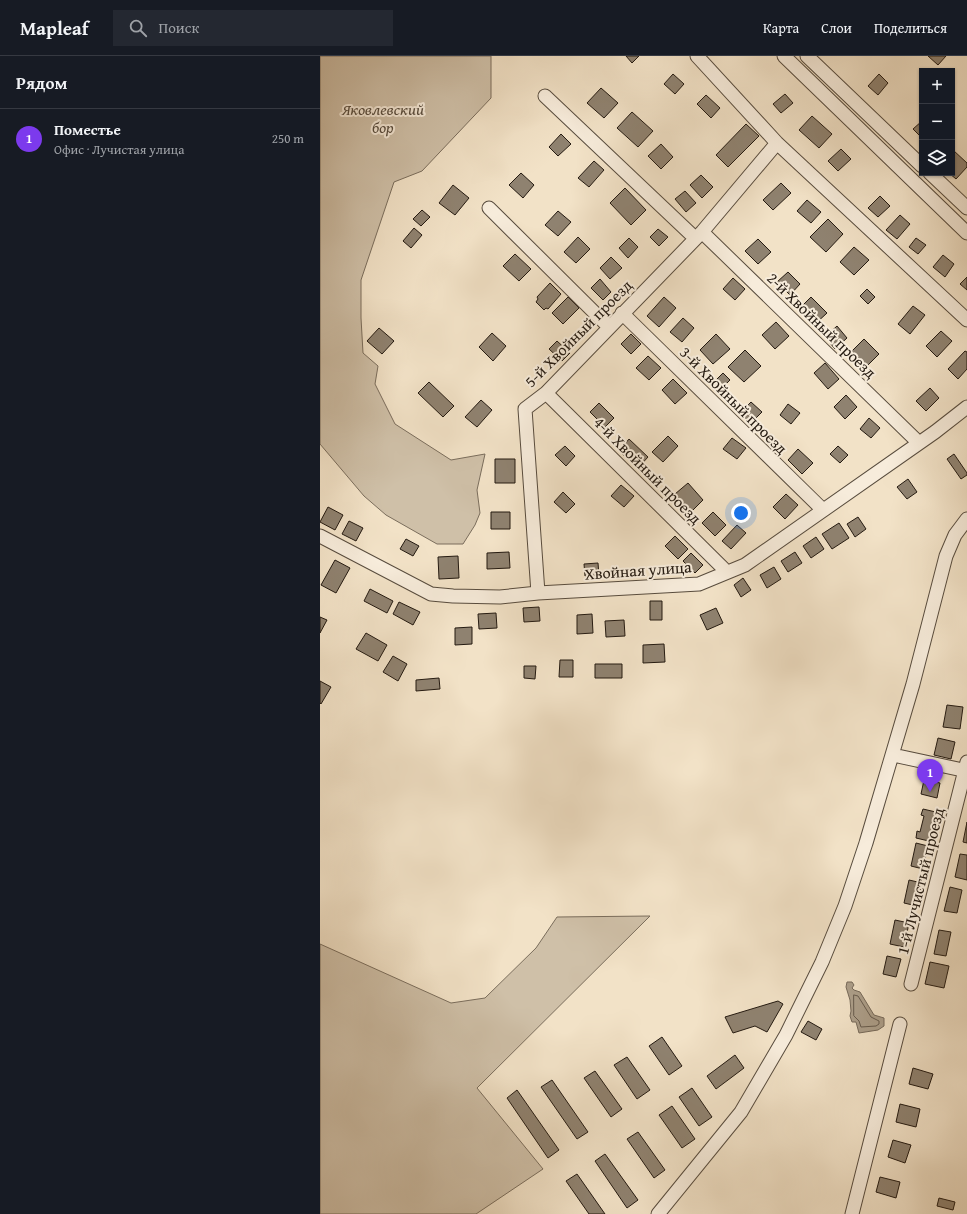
<!DOCTYPE html>
<html lang="ru">
<meta charset="utf-8">
<style>
body{margin:0;font-family:"Gentium Book Plus",serif;background:#242831;color:#f1f3f6}
.controls{position:absolute;right:12px;top:12px;display:grid;overflow:hidden;border-radius:0px;box-shadow:0 1px 3px #0004}
.controls button{width:36px;height:36px;display:grid;place-items:center;padding:0;border:0;border-bottom:1px solid #363941;background:#171b24;color:#f1f3f6;font:20px sans-serif}
.you{position:absolute;left:421px;top:457px;width:14px;height:14px;margin:-10px;border:3px solid #fff;border-radius:50%;background:#1a73e8;box-shadow:0 0 0 6px #1a73e833}
.badge{display:grid;place-items:center;width:26px;height:26px;border-radius:50%;background:#7c3aed;color:#fff;font-size:13px;font-weight:700}
.pin{position:absolute;translate:-50% -33px;filter:drop-shadow(0 1px 2px #0008)}
.pin::after{content:'';position:absolute;top:21px;width:14px;height:12px;background:inherit;clip-path:polygon(0 0,100% 0,50% 100%)}
.list{margin:0;padding:0;list-style:none}
h2{display:flex;justify-content:space-between;align-items:center;height:52px;margin:0;padding:0 16px;font-size:17px}
h2 small{font-size:13px;font-weight:400;color:#9ea1a6}
.list li{display:grid;grid-template-columns:26px 1fr auto;gap:12px;align-items:center;box-sizing:border-box;height:60px;padding:0 16px;border-top:1px solid #363941}
.list b{display:block;font-size:15px;white-space:nowrap}
.list p{margin:0;font-size:13px;white-space:nowrap;color:#9ea1a6}
.list em{font-size:13px;font-style:normal;color:#9ea1a6}
.icon{flex:none;width:22px;height:22px;fill:none;stroke:currentColor;stroke-width:2;stroke-linecap:round;stroke-linejoin:round}
.map{position:relative;flex:none;width:647px;height:1158px;overflow:hidden}
header{display:flex;align-items:center;gap:24px;box-sizing:border-box;height:56px;padding:0 20px;background:#171b24;border-bottom:1px solid #363941}
header strong{font-size:19px}
nav{display:flex;gap:22px;margin-inline-start:auto;font-size:14px}
.search{width:280px;height:36px;background:#242831;display:flex;align-items:center;gap:10px;box-sizing:border-box;padding:0 14px;border-radius:0px;color:#9ea1a6;font-size:15px}
main{display:flex}
aside{flex:1;background:#171b24}
.map>svg:first-child{display:block}
</style>
<header>
<strong>Mapleaf</strong>
<div class="search"><svg class="icon" aria-label="search" viewBox="0 0 24 24"><circle cx="10" cy="10" r="6"/><path d="M15 15l6 6"/></svg>Поиск</div>
<nav><a>Карта</a><a>Слои</a><a>Поделиться</a></nav>
</header>
<main>
<aside>
<h2>Рядом<small></small></h2>
<ul class="list">
<li><span class="badge">1</span><div><b>Поместье</b><p>Офис · Лучистая улица</p></div><em>250 m</em></li>
</ul>
</aside>
<div class="map">
<svg width="647" height="1158" viewBox="0 0 647 1158">
<rect width="100%" height="100%" fill="#f2e2c7"/>
<filter id="stains"><feTurbulence type="fractalNoise" baseFrequency=".005" numOctaves="4"/><feColorMatrix values="0 0 0 0 .2 0 0 0 0 .09 0 0 0 0 .02 0 0 0 .5 -.17"/></filter>
<radialGradient id="worn" r=".72"><stop offset=".6" stop-color="#630" stop-opacity="0"/><stop offset="1" stop-color="#630" stop-opacity=".3"/></radialGradient>
<path fill="#cfc0a8" stroke="#7a6d5c" d="M0,0H171V42L102,115L74,126L41,224V262L43,297L58,310L55,328L75,368L131,404L165,398L157,434L160,457L155,469L143,488H117L66,459L44,440L0,388Z
M330,860L157,1032L223,1113L156,1158H0V888L131,947L165,942L216,892L237,861Z"/>
<path fill="#ac9e89" stroke="#766959" d="M527,926H532L534,929L532,932L534,934L540,936L554,959L564,962V970L558,974L539,977L536,966H532L530,960L531,955L530,944L526,931Z"/>
<g fill="none" stroke-linecap="round" stroke-linejoin="round">
<path stroke="#685c4d" stroke-width="1" d="M534,939L538,940L551,961L559,965V968L556,970L541,971L539,965L534,960Z"/>
</g>
<path fill="#8f8270" stroke="#241a11" d="M306,0H319L312,7Z
M608,0H626L618,9Z
M353,18L364,28L355,38L344,28Z
M559,18L568,27L558,39L548,30Z
M281,32L298,47L284,62L267,47Z
M465,38L473,47L461,57L453,48Z
M386,39L400,52L391,62L377,48Z
M312,56L333,75L318,91L297,72Z
M492,60L512,78L499,92L479,74Z
M602,65V82L593,73Z
M426,68L439,80L408,111L396,99Z
M241,78L251,88L238,100L229,91Z
M341,88L353,101L341,113L328,100Z
M521,93L531,103L518,115L508,105Z
M633,94L647,107V111L636,123L629,117H632Z
M274,105L284,114L269,131L258,122Z
M201,117L214,129L203,142L189,129Z
M381,119L393,131L382,142L370,129Z
M461,127L471,137L453,154L443,144Z
M133,129L149,142L135,159L119,147Z
M305,132L326,154L311,169L290,147Z
M365,135L376,147L366,156L355,143Z
M560,140L570,150L558,161L548,152Z
M487,144L501,156L491,167L477,155Z
M102,154L110,161L101,170L93,163Z
M238,155L251,166L238,180L225,169Z
M580,159L590,168L577,183L566,174Z
M508,163L523,178L506,196L490,181Z
M94,172L102,179L91,192L83,185Z
M338,173L348,181L339,190L330,181Z
M258,181L270,193L256,207L244,196Z
M309,182L318,191L308,202L299,192Z
M596,182L606,189L598,198L589,191Z
M438,183L451,196L438,208L425,195Z
M534,191L549,204L534,219L520,206Z
M195,198L211,213L199,225L183,210Z
M623,199L634,208L625,221L613,211Z
M291,201L302,212L290,223L280,212Z
M468,216L480,228L470,239L457,226Z
M647,221V234L640,228Z
M413,222L425,233L415,244L403,233Z
M280,223L291,236L283,244L271,232Z
M230,227L241,238L228,253L226,252L224,254L216,246L218,243L217,241Z
M547,233L555,241L548,248L540,240Z
M248,241L259,252L243,268L232,257Z
M344,241L356,252L339,271L327,260Z
M491,241L507,257L494,269L479,253Z
M593,250L605,259L590,278L578,268Z
M363,262L374,272L362,286L350,276Z
M456,266L469,280L455,293L442,279Z
M517,270L527,282L515,293L505,281Z
M59,272L74,285L62,298L47,285Z
M621,275L632,285L617,301L606,290Z
M172,277L186,290L173,305L159,291Z
M311,278L321,288L311,298L301,288Z
M396,278L410,293L393,308L380,294Z
M544,283L559,298L547,310L532,295Z
M237,285L250,297L242,305L229,293Z
M425,294L441,310L424,326L408,311Z
M645,295L647,296V313L638,323L628,313Z
M328,300L341,312L329,324L316,312Z
M505,307L519,323L508,333L494,317Z
M403,317L410,324L399,335L392,328Z
M353,323L367,337L355,348L342,334Z
M109,326L134,350L123,361L98,337Z
M610,332L619,342L606,355L596,345Z
M526,339L537,351L525,363L514,351Z
M161,344L172,354L157,371L145,361Z
M431,346L442,356L431,367L420,357Z
M279,347L294,362L285,371L270,356Z
M468,348L480,357L471,368L460,359Z
M549,362L560,372L551,382L540,373Z
M348,380L358,390L343,406L332,396Z
M412,382L426,392L417,403L403,393Z
M309,383L328,401L318,412L299,395Z
M245,390L255,400L246,410L235,399Z
M518,390L528,399L520,407L510,398Z
M478,393L493,407L482,418L468,404Z
M634,398L647,417V419L641,423L627,403Z
M175,403H195V427H175Z
M588,423L597,436L587,443L577,431Z
M368,427L383,444L371,456L355,438Z
M301,429L314,440L304,451L291,440Z
M243,436L255,448L246,457L234,446Z
M466,438L478,449L465,463L453,451Z
M8,451L23,459L15,474L0,466Z
M171,456H190V473H171Z
M393,456L406,469L395,480L382,467Z
M538,461L546,473L535,481L527,468Z
M29,465L43,472L36,485L22,478Z
M519,467L529,482L512,493L502,478Z
M417,469L426,477L411,493L402,485Z
M355,480L368,493L358,503L345,490Z
M496,481L504,493L491,502L483,490Z
M86,483L99,490L93,500L80,493Z
M189,496L190,512L167,513V497Z
M475,496L482,507L468,516L461,505Z
M371,497L383,509L375,517L363,505Z
M138,500L139,522L119,523L118,501Z
M15,504L30,512L16,537L1,529Z
M278,507L279,519L265,520L264,508Z
M454,511L461,523L447,532L440,519Z
M423,522L431,534L421,541L414,529Z
M50,533L73,545L67,557L44,545Z
M330,545H342V564H330Z
M79,546L100,556L93,569L73,558Z
M219,551L220,565L204,566L203,552Z
M396,552L403,567L387,574L380,559Z
M176,557L177,572L159,573L158,558Z
M272,558L273,577L257,578V559Z
M0,561L7,564L0,577Z
M304,564L305,580L286,581L285,565Z
M152,571V588L135,589V572Z
M46,577L67,589L58,605L36,593Z
M344,588L345,606L323,607V589Z
M73,600L87,608L78,625L63,616Z
M240,604H253V621H239Z
M275,608H302V622H275Z
M204,610H216L215,623L204,622Z
M119,622L120,633L96,635V624Z
M0,625L11,631L1,648L0,647Z
M627,649L643,651L640,673L623,671Z
M618,682L635,686L631,703L614,699Z
M604,724L620,727L617,742L601,738Z
M603,753L620,757L613,786L596,782L597,775L600,776L604,760L601,759Z
M647,766V787L643,786Z
M596,787L608,790L603,813L591,810Z
M640,798L647,799V824L635,821Z
M589,824L602,827L597,850L584,847Z
M630,831L642,834L637,857L624,855Z
M575,864L589,867L584,891L570,888Z
M619,874L631,876L626,900L614,898Z
M567,900L581,903L576,921L563,918Z
M610,906L629,910L624,932L605,928Z
M458,945L463,948L447,976L435,970L413,977L405,961Z
M488,965L502,973L496,984L481,976Z
M342,981L362,1010L349,1019L329,990Z
M415,999L424,1012L396,1033L387,1020Z
M307,1001L330,1034L317,1043L294,1009Z
M593,1012L613,1018L608,1033L589,1028Z
M275,1015L302,1053L291,1061L264,1022Z
M232,1024L268,1076L257,1083L221,1031Z
M372,1032L392,1061L379,1070L359,1041Z
M197,1034L239,1094L228,1102L187,1042Z
M580,1048L600,1053L596,1071L576,1066Z
M352,1050L375,1083L362,1092L339,1059Z
M318,1076L345,1114L334,1122L307,1083Z
M573,1084L591,1089L585,1107L568,1101Z
M285,1098L318,1144L307,1152L275,1105Z
M257,1118L285,1158H269L246,1125Z
M560,1121L580,1126L576,1142L556,1136Z
M619,1142L635,1146L633,1154L617,1150Z"/>
<g fill="none" stroke-linecap="round" stroke-linejoin="round">
<g stroke="#584c3e" stroke-width="15">
<path id="minor" d="M377,0L457,87L647,264
M464,0L647,177
M487,0L602,110
M225,40L375,182
M610,117L647,152
M169,152L289,271
M382,176L599,387
M302,257L503,454
M226,337L407,516
M0,480L111,538L133,540L180,541L218,537L379,528L425,509L615,376L647,351
M218,537L205,353L226,337L382,176L457,87
M573,699L647,715
M591,928L647,706
M338,1158L421,1056L466,979L502,906L525,850L546,787L593,628L626,500L635,479L647,463
M532,1158L580,968"/>
</g>
<use href="#minor" stroke="#f7ecdb" stroke-width="13"/>
</g>
<g text-anchor="middle" stroke-width="4" stroke-linejoin="round" paint-order="stroke">
<g font-size="16" font-style="italic" fill="#574c3e" stroke="#f7ecdb">
<text x="63" y="59">Яковлевский<tspan x="63" dy="18">бор</tspan></text>
</g>
<g font-size="16" fill="#241a11" stroke="#f7ecdb">
<text transform="translate(502 269) rotate(44)" y="6">2-й Хвойный проезд</text>
<text transform="translate(258 277) rotate(-45)" y="6">5-й Хвойный проезд</text>
<text transform="translate(414 344) rotate(45)" y="6">3-й Хвойный проезд</text>
<text transform="translate(328 414) rotate(45)" y="6">4-й Хвойный проезд</text>
<text transform="translate(318 514) rotate(-4)" y="6">Хвойная улица</text>
<text transform="translate(600 825) rotate(-76)" y="6">1-й Лучистый проезд</text>
</g>
</g>
<rect width="100%" height="100%" filter="url(#stains)"/>
<rect width="100%" height="100%" fill="url(#worn)"/>
</svg>
<div class="controls">
<button>+</button>
<button>−</button>
<button><svg class="icon" aria-label="layers" viewBox="0 0 24 24"><path d="M12 4l9 5-9 5-9-5zM3 14l9 5 9-5"/></svg></button>
</div>
<div class="you"></div>
<div class="pin badge" style="left:610px;top:736px">1</div>
</div>
</main>
